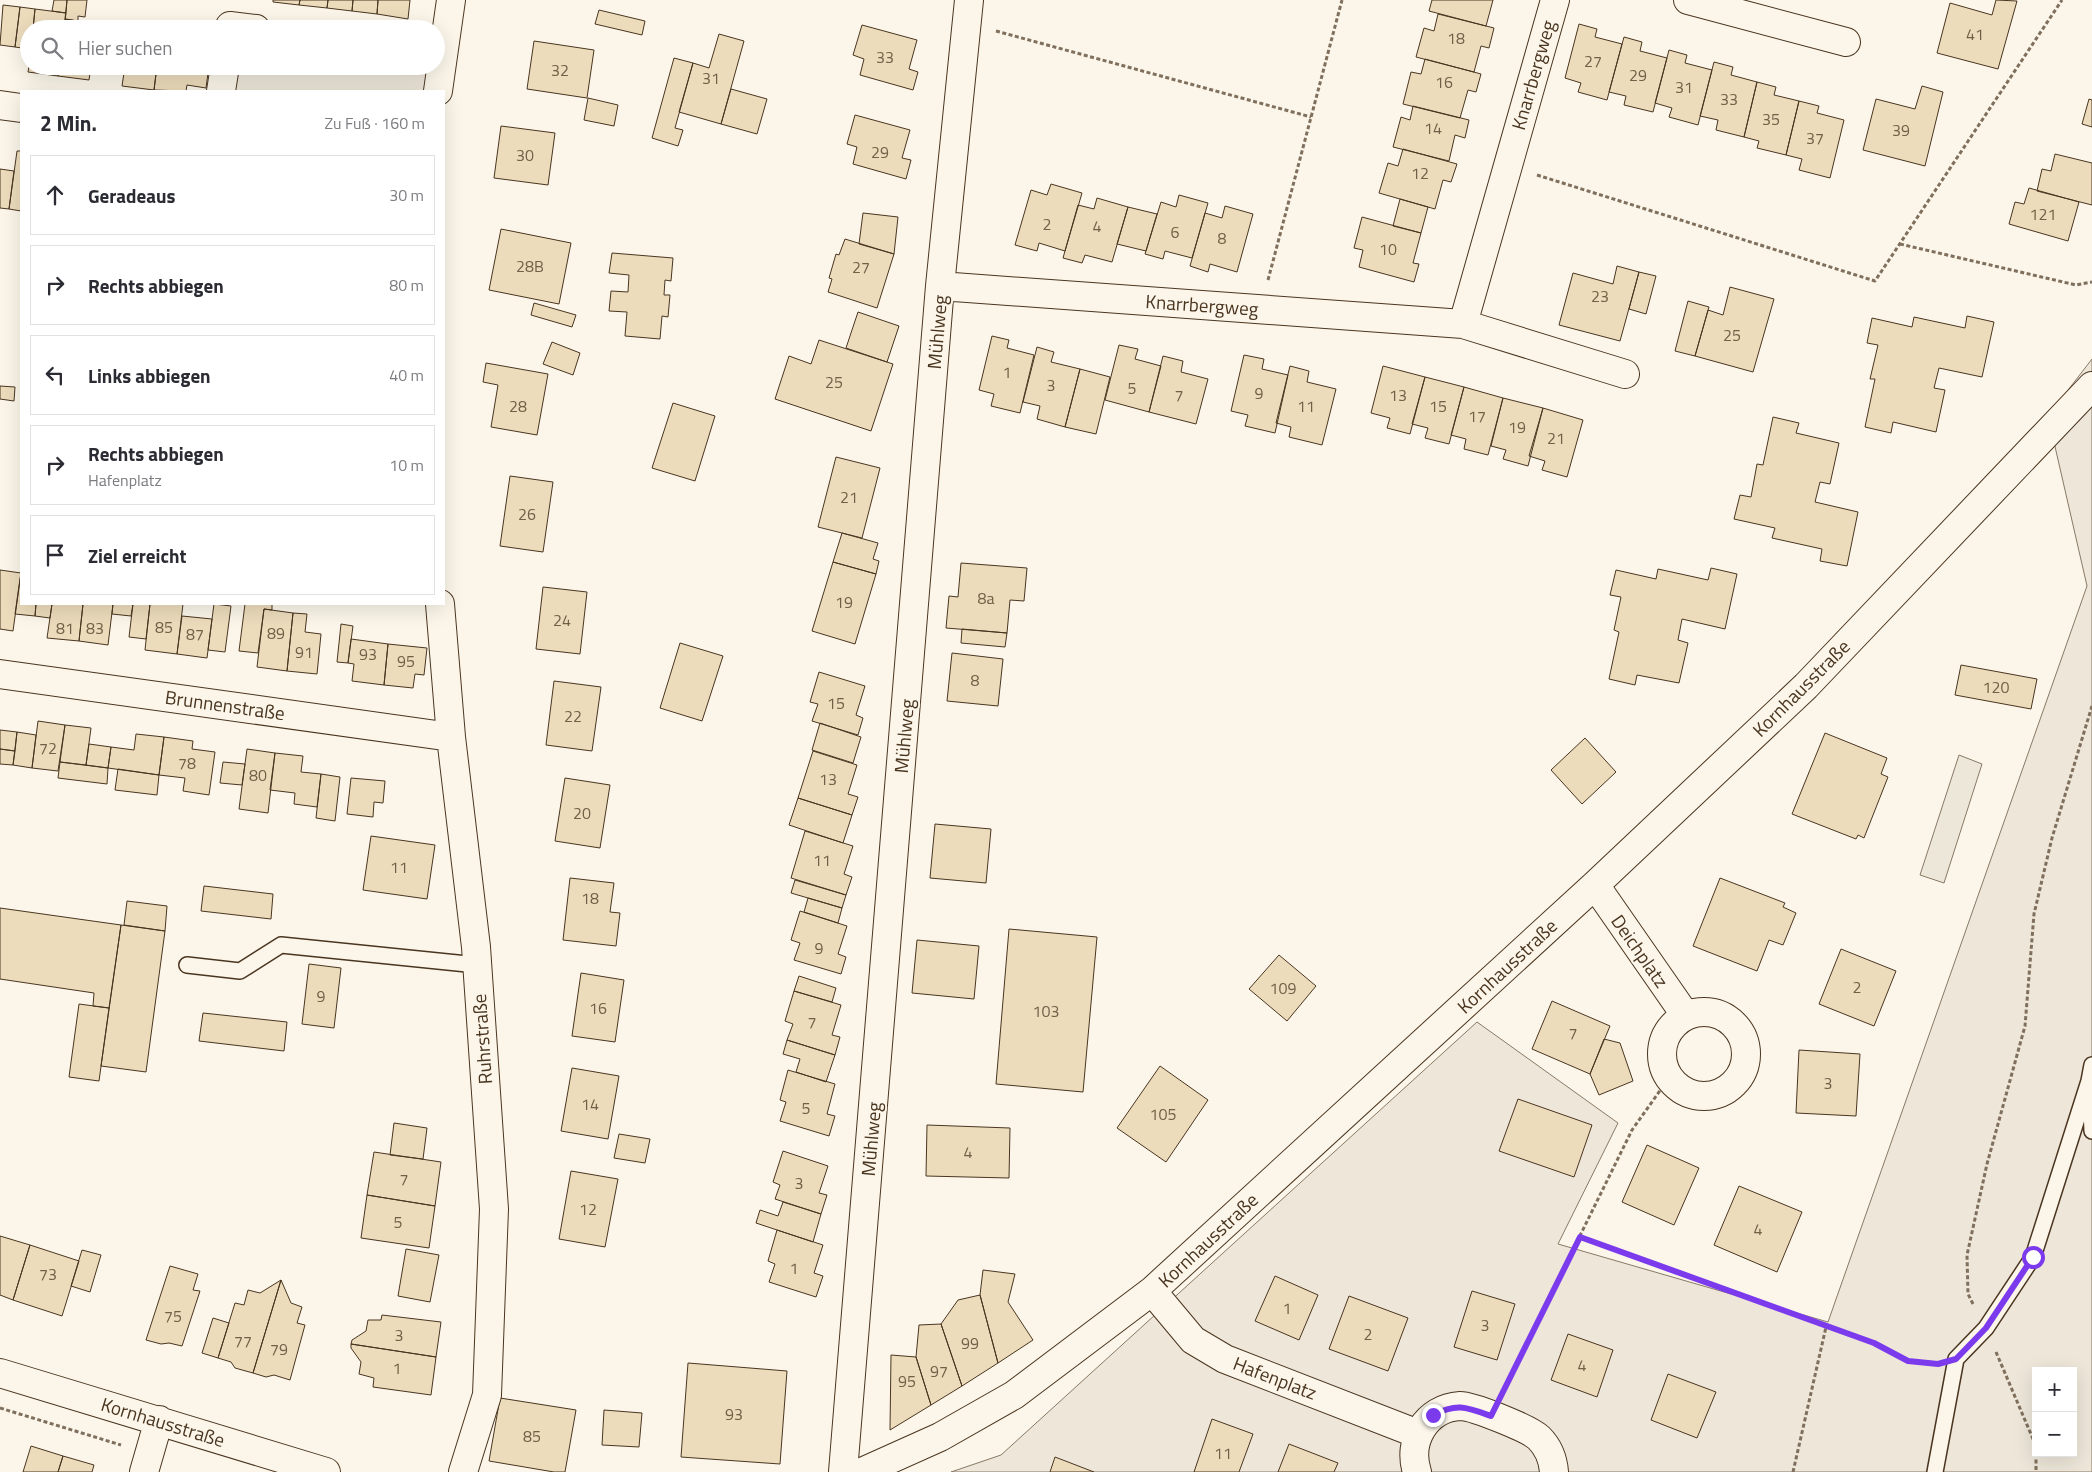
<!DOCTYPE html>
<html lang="de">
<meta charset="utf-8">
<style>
body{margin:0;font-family:"Titillium Web",sans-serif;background:#f2f2f3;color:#2b2b33}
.controls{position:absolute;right:15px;bottom:15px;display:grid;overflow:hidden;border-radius:0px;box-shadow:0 5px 20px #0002}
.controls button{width:45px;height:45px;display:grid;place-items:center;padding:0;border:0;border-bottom:1px solid #e1e1e2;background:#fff;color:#2b2b33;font:25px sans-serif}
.stop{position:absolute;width:15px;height:15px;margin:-11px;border:4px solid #7c3aed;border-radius:50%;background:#fff}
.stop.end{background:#7c3aed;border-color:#fff;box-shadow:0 1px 5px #0008}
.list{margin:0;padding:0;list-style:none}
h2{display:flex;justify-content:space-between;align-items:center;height:65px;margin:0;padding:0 20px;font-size:21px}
h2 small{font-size:16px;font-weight:400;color:#7c7c81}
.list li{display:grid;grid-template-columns:32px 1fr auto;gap:15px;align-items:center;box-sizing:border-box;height:80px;margin:0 10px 10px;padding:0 10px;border:1px solid #e1e1e2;border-radius:0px}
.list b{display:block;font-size:19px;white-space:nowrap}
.list p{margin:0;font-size:16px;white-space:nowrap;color:#7c7c81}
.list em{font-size:16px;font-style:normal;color:#7c7c81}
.icon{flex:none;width:28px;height:28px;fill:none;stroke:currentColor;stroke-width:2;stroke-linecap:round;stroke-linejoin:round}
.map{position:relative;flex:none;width:2092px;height:1472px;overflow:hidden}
.search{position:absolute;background:#fff;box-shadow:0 5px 20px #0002;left:20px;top:20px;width:425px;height:55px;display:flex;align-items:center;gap:12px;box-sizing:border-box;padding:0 18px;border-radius:28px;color:#7c7c81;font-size:19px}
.panel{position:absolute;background:#fff;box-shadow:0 5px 20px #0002;left:20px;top:90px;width:425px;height:515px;border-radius:0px}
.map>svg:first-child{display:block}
</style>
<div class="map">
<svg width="2092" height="1472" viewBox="0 0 2092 1472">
<rect width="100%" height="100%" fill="#fbf6e9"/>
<path fill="#ede6d9" stroke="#887966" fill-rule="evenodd" d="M235,66H425L429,78L428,91H232Z
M2092,359V1472H951L1001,1455L1477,1022L1618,1123L1558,1244L1828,1322L2087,586L2048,416ZM2036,1371H2073V1453H2036Z"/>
<path fill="#ede7d9" stroke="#887966" d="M1959,755L1982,764L1944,883L1920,875Z"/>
<path fill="#ecdcbc" stroke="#4a3520" d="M54,0H67L66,13L52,11Z
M67,0H87L85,17L78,16V21L65,19Z
M273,0H300L299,5L273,2Z
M300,0H328L327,8L299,5Z
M328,0H353L352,11L327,8Z
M353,0H378L377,14L352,11Z
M378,0H410L408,19L377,14Z
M1432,0H1493L1486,26L1429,11Z
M1996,0L2017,1L1998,69L1937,53L1950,3L1992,15Z
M3,5L20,7L15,47L0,45Z
M20,7L35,9L33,29H29V49L15,47Z
M35,9L66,13L64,29H33Z
M599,10L645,21L642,35L595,24Z
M1438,14L1494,28L1489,48L1481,46L1474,72L1416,57L1424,28L1434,31Z
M65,19L78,21L76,29H64Z
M162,24L201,29H162Z
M1579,24L1597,29L1595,37L1622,44L1607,100L1578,92L1581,83L1565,78Z
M96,25L112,27V29H95Z
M862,25L917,40L909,69L918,72L913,90L860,75L864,59L853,55Z
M719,34L744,41L721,124L679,112L693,63L709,68Z
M1624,37L1642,42L1640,51L1667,58L1653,112L1624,105L1626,96L1609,92Z
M534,41L594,50L587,98L527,89Z
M1669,50L1687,55L1685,63L1712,70L1698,125L1669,117L1672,108L1655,103Z
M674,58L693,63L675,128L683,130L678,146L652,138Z
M1425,59L1481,74L1476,92L1468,90L1460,118L1403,104L1411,72L1421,74Z
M1714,62L1733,67L1731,75L1757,82L1744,137L1716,130L1718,120L1700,116Z
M29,66H59L58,76L28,72Z
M59,66H91L89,80L58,76Z
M125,66H157L154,90L122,86Z
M157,66H209L206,88L187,85L186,91L154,90Z
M1757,82L1776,87L1774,95L1799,101L1786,155L1757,148L1759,141L1744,137Z
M1922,86L1943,92L1925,166L1863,150L1876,99L1915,109Z
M731,89L767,99L757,134L721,124Z
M588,98L618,105L614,126L584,120Z
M2089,99L2092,100V127L2082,124Z
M1799,101L1819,106L1817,113L1844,120L1830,178L1799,170L1802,159L1786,155Z
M1413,106L1469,120L1465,138L1455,135L1449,161L1393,147L1401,117L1410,120Z
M855,115L910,130L902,158L911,160L906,179L853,164L857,147L847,144Z
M501,126L555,133L548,185L494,178Z
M1403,149L1457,164L1451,182L1443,180L1435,209L1379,193L1388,163L1398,166Z
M17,151H21V211L9,209Z
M2055,154L2092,163V205L2037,191L2042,169L2051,171Z
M0,169L14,171L9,209L0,208Z
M1051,184L1082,193L1065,251L1039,243L1037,251L1015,245L1031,190L1047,195Z
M2029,188L2079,202L2068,241L2009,224L2015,202L2024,204Z
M1179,195L1208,203L1192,258L1165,251L1163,259L1145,254L1161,202L1176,207Z
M1097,198L1128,207L1112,262L1085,255L1082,263L1063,258L1078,205L1094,209Z
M1400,199L1428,207L1421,233L1393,226Z
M1225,206L1253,214L1237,272L1210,264L1208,272L1190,266L1205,213L1222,218Z
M1128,207L1157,214L1146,251L1117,244Z
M863,213L898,217L894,254L859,244Z
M1362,217L1421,233L1413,263L1419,264L1414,282L1359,267L1363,250L1354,248Z
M501,229L571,243L559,304L489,290Z
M845,239L894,254L877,308L828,292L832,279L829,278L836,254L839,255Z
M612,253L673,258L671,281L665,280L664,295H670L668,317L662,316L660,339L625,336L627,312L609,311L611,291L628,292L629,275L609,273Z
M1617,266L1639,272L1620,341L1559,325L1573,273L1613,284Z
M1639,272L1656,276L1646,314L1629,309Z
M1730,287L1774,299L1753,372L1695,356L1708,310L1723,315Z
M1688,301L1709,307L1695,356L1675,351Z
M534,303L576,315L572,327L531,315Z
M858,312L899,326L887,362L846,348Z
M1967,316L1994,322L1982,377L1939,368L1934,388L1945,390L1936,432L1893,422L1891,433L1865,427L1875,379H1870L1878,345L1867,343L1872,318L1912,327L1914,317L1965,328Z
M992,336L1009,340L1007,348L1034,355L1020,413L991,406L994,394L979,390Z
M819,340L893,364L871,431L775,399L789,356L811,364Z
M552,342L580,353L573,375L543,364Z
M1119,345L1138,349L1135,359L1161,366L1149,412L1105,400Z
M1037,347L1054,352L1051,362L1080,369L1065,427L1037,419L1040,406L1023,402Z
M1244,355L1264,359L1262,369L1288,375L1275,433L1245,426L1248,415L1231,411Z
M1163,356L1183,361L1181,372L1208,379L1196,424L1149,412Z
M486,363L548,374L537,435L491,427L498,385L483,382Z
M1290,366L1309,371L1307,382L1336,389L1322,445L1289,437L1291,427L1276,423Z
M1383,366L1425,377L1410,434L1387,428L1390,418L1371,413Z
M1080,369L1110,377L1096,434L1065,427Z
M1425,377L1464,387L1449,444L1425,438L1428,428L1412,424Z
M0,386L15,387L14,401L0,399Z
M1464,387L1503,398L1488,455L1464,449L1466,439L1451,435Z
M1503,398L1543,408L1528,466L1503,459L1506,450L1491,446Z
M673,403L715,416L695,481L652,468Z
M1543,408L1583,420L1567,477L1542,470L1545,461L1529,456Z
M1773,417L1799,423L1796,433L1839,443L1830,484L1820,482L1815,502L1858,512L1847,566L1820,561L1822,549L1772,538L1775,528L1734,519L1740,495L1751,497L1757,464L1763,465Z
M836,457L880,468L862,538L818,527Z
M510,476L553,482L543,552L500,546Z
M842,533L878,543L873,559L879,561L876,574L833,562Z
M833,562L876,574L855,644L812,631Z
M961,563L1027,568L1024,601L1010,600L1007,633L946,628L949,596L958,597Z
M1711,568L1737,574L1725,629L1682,619L1678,640L1688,643L1679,683L1637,675L1635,685L1609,679L1619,632L1614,630L1621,597L1610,595L1616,570L1656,579L1658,569L1708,580Z
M0,570L21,573L13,631L0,629Z
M21,572V604H36L35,616L15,614Z
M543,587L587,592L580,654L536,649Z
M36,604H52L50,618L35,616Z
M52,604H83L79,641L47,638Z
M83,604H113L108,645L79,641Z
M113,604H133L131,616L112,614Z
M133,604H150L146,639L129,637Z
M150,604H183L177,654L145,650Z
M214,604L231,606L225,652L208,650Z
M245,604H272V610L264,609L258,653L239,651Z
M264,609L293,613L287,671L257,667Z
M293,613L307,614L305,632L321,634L317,674L287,671Z
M182,616L212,619L207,658L177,654Z
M341,624L353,626L348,663L337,662Z
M962,629L1007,633L1005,647L961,643Z
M351,639L388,644L384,685L352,681L354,664L348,663Z
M680,643L723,656L702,721L660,708Z
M388,644L427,648L424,675L415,674L413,688L384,685Z
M952,653L1003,659L998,706L947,701Z
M1961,665L2037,679L2031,709L1955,695Z
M819,672L865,686L856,715L863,718L858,735L812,721L818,704L810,702Z
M554,681L601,687L592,751L546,745Z
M38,721L65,725L58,771L32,768Z
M820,723L861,737L853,763L812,750Z
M65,725L91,728L86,765L60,762Z
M0,730L17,732L15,751L0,749Z
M17,732L36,735L32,768L13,765Z
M1825,733L1887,758L1881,774L1888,777L1864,838L1858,835L1856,839L1792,814Z
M136,734L164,737L159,775L108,768L111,747L134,750Z
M164,737L193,741L192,749L215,752L209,795L183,791L185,778L159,775Z
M1585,738L1616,772L1582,804L1551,770Z
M89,744L111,747L108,768L86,765Z
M0,749L15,751L13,765L0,764Z
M247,749L275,753L268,813L239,809Z
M813,751L857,765L848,794L858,797L852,815L798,798Z
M275,753L303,756L301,772L321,774L317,807L294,804L295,793L270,790Z
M60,762L108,768L107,784L58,778Z
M223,762L245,764L242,785L220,783Z
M118,769L159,775L157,795L115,790Z
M321,774L340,777L335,821L316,818Z
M351,778L385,781L383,803L374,802L373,817L347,814Z
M565,778L610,785L600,848L555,841Z
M798,798L852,815L843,843L789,825Z
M935,824L991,829L986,883L930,878Z
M805,831L853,846L844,874L852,877L846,895L791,878Z
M371,836L435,845L427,899L363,890Z
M570,878L614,883L610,912L620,913L616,946L563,940Z
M1720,878L1785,903L1783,907L1796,913L1783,945L1769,940L1757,971L1693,946Z
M795,880L846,895L842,908L791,893Z
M204,886L273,894L271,919L201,911Z
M808,898L842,908L838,923L804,912Z
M127,901L167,906L165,931L124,925Z
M0,908L121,925L109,1008L93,1006L94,993L0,979Z
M800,911L847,926L838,954L846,957L841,974L794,960L800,943L791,940Z
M121,925L165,931L146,1072L101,1066Z
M1009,929L1097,937L1083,1092L996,1084Z
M917,940L979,946L974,999L912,993Z
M1841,949L1896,971L1874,1026L1819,1004Z
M1279,955L1316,986L1287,1021L1249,989Z
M309,964L341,968L334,1028L302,1024Z
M581,973L624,980L615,1042L572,1036Z
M799,976L836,988L832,1002L794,991Z
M794,991L841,1005L832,1035L840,1037L835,1055L787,1040L793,1024L785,1021Z
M1552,1001L1610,1026L1590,1074L1532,1049Z
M79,1004L109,1008L99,1081L69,1077Z
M203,1013L287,1022L284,1051L199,1041Z
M1604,1039L1620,1043L1633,1081L1599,1095L1590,1074Z
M787,1040L835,1055L826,1082L796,1072L800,1059L783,1054Z
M1799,1050L1860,1054L1856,1116L1796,1113Z
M1160,1066L1208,1100L1166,1162L1117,1128Z
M572,1068L619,1076L608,1139L561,1131Z
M788,1070L835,1084L827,1114L835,1116L829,1136L780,1121L786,1102L780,1100Z
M1518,1099L1592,1125L1574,1177L1499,1151Z
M394,1123L427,1128L423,1159L390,1155Z
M927,1125L1010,1128L1009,1178L926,1176Z
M619,1134L650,1139L645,1163L614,1158Z
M1647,1145L1699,1168L1674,1225L1622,1202Z
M783,1151L828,1166L819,1193L827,1195L821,1214L775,1199L780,1185L773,1182Z
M374,1152L441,1162L435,1206L367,1195Z
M571,1171L618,1179L605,1247L559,1239Z
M1739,1186L1802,1212L1777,1272L1714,1245Z
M367,1195L435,1206L429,1248L361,1238Z
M783,1202L821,1214L813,1242L756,1223L760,1210L778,1216Z
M777,1230L823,1245L814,1273L823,1276L816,1297L769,1282L775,1264L768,1261Z
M0,1236L30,1245L13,1300L0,1295Z
M30,1245L79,1261L62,1316L13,1300Z
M406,1249L439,1255L430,1302L398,1296Z
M82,1250L101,1255L90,1292L71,1286Z
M170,1266L198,1274L193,1290L200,1291L182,1346L169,1343L161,1344L146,1340Z
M983,1270L1015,1274L1008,1302L1033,1340L998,1363L980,1295Z
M1275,1276L1318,1295L1299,1340L1255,1321Z
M281,1280L253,1373L235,1368L231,1362L218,1358L235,1303L244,1305L248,1290L260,1293Z
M281,1280L291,1303L302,1307L297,1323L305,1325L290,1380L274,1375L266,1377L253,1373Z
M1472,1291L1515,1304L1497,1360L1454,1347Z
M980,1295L998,1363L962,1386L941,1324L958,1300Z
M1349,1296L1408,1318L1388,1371L1329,1349Z
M382,1315L441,1322L436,1357L351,1344L352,1340L366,1331L368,1320H381Z
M213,1318L229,1323L218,1358L202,1353Z
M941,1324L962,1386L931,1405L916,1357L919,1325Z
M1568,1334L1613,1350L1597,1397L1551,1380Z
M351,1344L436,1357L431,1395L373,1387L374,1378L359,1374L361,1362L351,1348Z
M891,1355L916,1357L931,1405L890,1430Z
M688,1363L787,1371L780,1464L681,1457Z
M1668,1374L1716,1392L1697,1438L1651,1420Z
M500,1398L576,1410L565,1472H554L489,1461Z
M604,1410L642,1413L639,1447L602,1445Z
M1212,1419L1253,1434L1239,1472H1194Z
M1289,1444L1338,1463L1334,1472H1278Z
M31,1446L63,1456L58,1472H23Z
M63,1456L94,1465L92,1472H58Z
M1055,1457L1094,1472H1050Z"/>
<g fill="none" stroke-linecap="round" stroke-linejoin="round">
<g stroke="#4a3520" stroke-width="18">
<path id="service" d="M187,965L240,971L281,945L477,965
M2090,1090L2092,1131
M1935,1472L1956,1359L1986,1328L2033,1257L2089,1081L2092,1065"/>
</g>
<g stroke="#4a3520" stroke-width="30">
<path id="minor" d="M1688,0L1846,42
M230,29V26L256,29
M221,91L225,66
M438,91L451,0
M0,105L21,108
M940,286L1463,324L1555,0
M1463,324L1625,374
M440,604L451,737L476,947L494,1209L487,1395L463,1472
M0,674L451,737
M1595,885L1686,1016
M1662 1054a42 42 0 1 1 84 0a42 42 0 1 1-84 0Z
M1152,1291L1193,1340L1225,1359L1418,1434
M0,1373L326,1472
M144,1472L159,1420
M843,1472L940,286L969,0
M862,1472L940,1437L1014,1395L1152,1291L1595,885L1806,686L2092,386
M1417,1472C1407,1441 1426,1408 1460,1406C1473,1406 1530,1429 1539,1438C1548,1447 1553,1459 1554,1472"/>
</g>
<path stroke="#7f6f5c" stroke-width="3" stroke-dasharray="4 2.5" stroke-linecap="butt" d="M996,31L1311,117
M1537,175L1875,281L2062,0
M1900,244L2076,285L2092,282
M1268,280L1342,0
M1580,1237L1874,1343L1908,1361L1931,1363
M1973,1304L1968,1294L1967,1255L1987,1164L2025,1026L2034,914L2052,838L2092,706
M1996,1352L2036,1446
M1505,1388L1632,1130L1669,1078
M0,1408L121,1445
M2036,1453V1472
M1793,1472L1826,1327"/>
<use href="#service" stroke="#fbf6e9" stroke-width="15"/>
<use href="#minor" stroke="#fbf6e9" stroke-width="28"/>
</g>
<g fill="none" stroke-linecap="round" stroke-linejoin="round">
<path stroke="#7c3aed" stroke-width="6" d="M1433,1415C1457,1403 1466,1407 1491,1416L1580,1237L1874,1343L1908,1361L1938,1364L1956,1359L1986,1328L2033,1257"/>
</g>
<g text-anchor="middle" stroke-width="4" stroke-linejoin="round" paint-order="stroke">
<g font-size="16" fill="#725f47">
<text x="1975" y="40">41</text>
<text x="1456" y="44">18</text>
<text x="885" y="63">33</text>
<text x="1593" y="67">27</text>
<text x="560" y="76">32</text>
<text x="1638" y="81">29</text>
<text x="711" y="84">31</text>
<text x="1444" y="88">16</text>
<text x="1684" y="93">31</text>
<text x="1729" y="105">33</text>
<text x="1771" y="125">35</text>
<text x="1433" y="134">14</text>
<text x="1901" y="136">39</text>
<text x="1815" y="144">37</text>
<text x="880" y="158">29</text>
<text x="525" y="161">30</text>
<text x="1420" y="179">12</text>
<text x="2043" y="220">121</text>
<text x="1047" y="230">2</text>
<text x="1097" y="232">4</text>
<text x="1175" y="238">6</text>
<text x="1222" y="244">8</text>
<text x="1388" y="255">10</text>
<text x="530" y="272">28B</text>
<text x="861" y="273">27</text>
<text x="1600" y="302">23</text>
<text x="1732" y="341">25</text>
<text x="1007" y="378">1</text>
<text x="834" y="388">25</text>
<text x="1051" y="391">3</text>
<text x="1132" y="394">5</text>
<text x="1259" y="399">9</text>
<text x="1179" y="401">7</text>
<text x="1398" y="401">13</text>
<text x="518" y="412">28</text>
<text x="1306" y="412">11</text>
<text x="1438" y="412">15</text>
<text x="1477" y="422">17</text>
<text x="1517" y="433">19</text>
<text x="1556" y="444">21</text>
<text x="849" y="503">21</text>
<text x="527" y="520">26</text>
<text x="986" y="604">8a</text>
<text x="844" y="608">19</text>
<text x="562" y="626">24</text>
<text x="164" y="633">85</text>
<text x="65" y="634">81</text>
<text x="95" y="634">83</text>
<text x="276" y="639">89</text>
<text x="195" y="640">87</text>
<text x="304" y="658">91</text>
<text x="368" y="660">93</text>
<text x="406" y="667">95</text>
<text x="975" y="686">8</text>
<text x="1996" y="693">120</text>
<text x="836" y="709">15</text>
<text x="573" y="722">22</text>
<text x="48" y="754">72</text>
<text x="187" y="769">78</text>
<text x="258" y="781">80</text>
<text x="828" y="785">13</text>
<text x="582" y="819">20</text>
<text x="822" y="866">11</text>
<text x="399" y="873">11</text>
<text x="590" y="904">18</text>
<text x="819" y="954">9</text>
<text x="1857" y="993">2</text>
<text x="1283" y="994">109</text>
<text x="321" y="1002">9</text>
<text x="598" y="1014">16</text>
<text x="1046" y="1017">103</text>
<text x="812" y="1028">7</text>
<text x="1573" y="1039">7</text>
<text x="1828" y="1089">3</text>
<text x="590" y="1110">14</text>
<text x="806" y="1114">5</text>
<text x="1163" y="1120">105</text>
<text x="968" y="1158">4</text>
<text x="404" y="1185">7</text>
<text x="799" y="1189">3</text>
<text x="588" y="1215">12</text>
<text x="398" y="1228">5</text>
<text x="1758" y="1235">4</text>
<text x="794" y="1274">1</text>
<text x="48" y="1280">73</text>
<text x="1287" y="1314">1</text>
<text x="173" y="1322">75</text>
<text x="1485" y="1331">3</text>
<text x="1368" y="1340">2</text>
<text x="399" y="1341">3</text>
<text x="243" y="1347">77</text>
<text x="970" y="1349">99</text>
<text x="279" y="1355">79</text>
<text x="1582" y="1371">4</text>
<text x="397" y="1374">1</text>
<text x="939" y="1377">97</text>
<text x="907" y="1387">95</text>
<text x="734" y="1420">93</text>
<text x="532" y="1442">85</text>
<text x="1223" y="1459">11</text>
</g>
<g font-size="19" fill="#4a3520" stroke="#fbf6e9">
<text transform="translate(1533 75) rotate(-74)" y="7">Knarrbergweg</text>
<text transform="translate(1202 305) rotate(4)" y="7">Knarrbergweg</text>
<text transform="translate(937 332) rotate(-85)" y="7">Mühlweg</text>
<text transform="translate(1801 688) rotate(-45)" y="7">Kornhausstraße</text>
<text transform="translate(225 705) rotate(8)" y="7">Brunnenstraße</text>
<text transform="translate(904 736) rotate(-85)" y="7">Mühlweg</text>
<text transform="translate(1640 951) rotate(55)" y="7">Deichplatz</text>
<text transform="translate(1507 966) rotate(-43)" y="7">Kornhausstraße</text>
<text transform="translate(482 1039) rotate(-94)" y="7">Ruhrstraße</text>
<text transform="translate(871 1139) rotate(-85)" y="7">Mühlweg</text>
<text transform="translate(1208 1240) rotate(-43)" y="7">Kornhausstraße</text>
<text transform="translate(1275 1378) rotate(21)" y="7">Hafenplatz</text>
<text transform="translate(163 1422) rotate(17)" y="7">Kornhausstraße</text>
</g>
</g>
</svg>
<div class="controls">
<button>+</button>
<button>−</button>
</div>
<div class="stop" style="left:2033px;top:1257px"></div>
<div class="stop end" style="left:1433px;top:1415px"></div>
<div class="search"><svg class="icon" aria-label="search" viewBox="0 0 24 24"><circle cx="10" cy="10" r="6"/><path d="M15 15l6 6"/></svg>Hier suchen</div>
<section class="panel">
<h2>2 Min.<small>Zu Fuß · 160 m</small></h2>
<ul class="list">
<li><svg class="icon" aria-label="ahead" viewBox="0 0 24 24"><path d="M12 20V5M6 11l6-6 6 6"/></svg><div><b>Geradeaus</b></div><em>30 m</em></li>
<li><svg class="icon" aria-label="right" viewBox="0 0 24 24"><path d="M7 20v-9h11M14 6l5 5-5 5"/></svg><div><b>Rechts abbiegen</b></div><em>80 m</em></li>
<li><svg class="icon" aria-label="left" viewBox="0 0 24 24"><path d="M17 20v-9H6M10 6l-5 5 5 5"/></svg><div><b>Links abbiegen</b></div><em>40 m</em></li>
<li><svg class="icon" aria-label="right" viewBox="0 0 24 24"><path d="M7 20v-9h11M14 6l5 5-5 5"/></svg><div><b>Rechts abbiegen</b><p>Hafenplatz</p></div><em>10 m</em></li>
<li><svg class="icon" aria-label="arrive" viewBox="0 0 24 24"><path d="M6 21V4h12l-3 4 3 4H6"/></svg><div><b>Ziel erreicht</b></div></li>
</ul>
</section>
</div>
